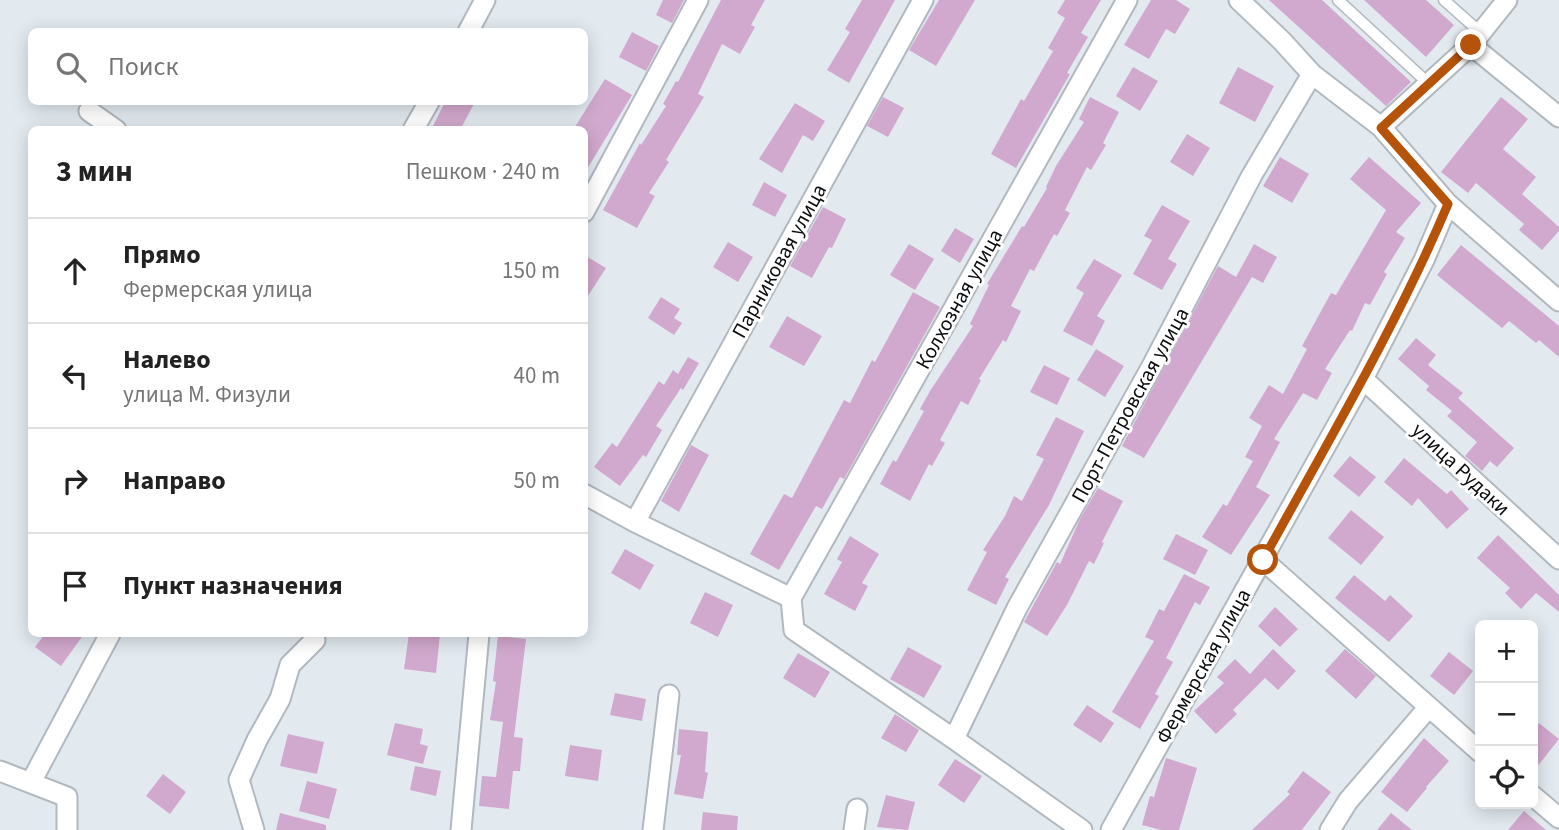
<!DOCTYPE html>
<html lang="ru">
<meta charset="utf-8">
<style>
body{margin:0;font-family:"Source Sans 3",sans-serif;background:#f6f6f6;color:#222}
.controls{position:absolute;right:21px;bottom:21px;display:grid;overflow:hidden;border-radius:10px;box-shadow:0 4px 18px #0003}
.controls button{width:63px;height:63px;display:grid;place-items:center;padding:0;border:0;border-bottom:2px solid #e0e0e0;background:#fff;color:#222;font:35px sans-serif}
.stop{position:absolute;width:21px;height:21px;margin:-16px;border:5px solid #b45309;border-radius:50%;background:#fff}
.stop.end{background:#b45309;border-color:#fff;box-shadow:0 2px 7px #0008}
.list{margin:0;padding:0;list-style:none}
h2{display:flex;justify-content:space-between;align-items:center;height:91px;margin:0;padding:0 28px;font-size:30px}
h2 small{font-size:23px;font-weight:400;color:#767676}
.list li{display:grid;grid-template-columns:46px 1fr auto;gap:21px;align-items:center;box-sizing:border-box;height:105px;padding:0 28px;border-top:2px solid #e0e0e0}
.list b{display:block;font-size:26px;white-space:nowrap}
.list p{margin:0;font-size:23px;white-space:nowrap;color:#767676}
.list em{font-size:23px;font-style:normal;color:#767676}
.icon{flex:none;width:38px;height:38px;fill:none;stroke:currentColor;stroke-width:2;stroke-linecap:round;stroke-linejoin:round}
.map{position:relative;flex:none;width:1559px;height:830px;overflow:hidden}
.search{position:absolute;background:#fff;box-shadow:0 4px 18px #0003;left:28px;top:28px;width:560px;height:77px;display:flex;align-items:center;gap:18px;box-sizing:border-box;padding:0 24px;border-radius:10px;color:#767676;font-size:26px}
.panel{position:absolute;background:#fff;box-shadow:0 4px 18px #0003;left:28px;top:126px;width:560px;height:511px;border-radius:10px}
.map>svg:first-child{display:block}
</style>
<div class="map">
<svg width="1559" height="830" viewBox="0 0 1559 830">
<rect width="100%" height="100%" fill="#e2eaf0"/>
<path fill="#d2a9ce" d="M663,0H684L672,23L656,15Z
M721,0H765L751,25L755,27L740,54L722,44L698,94L704,97L666,160L669,162L649,193L655,196L637,228L603,210L640,143L641,145L666,106L663,104L676,81L678,82Z
M862,0H895L849,83L827,70L850,32L845,29Z
M939,0H975L936,66L909,50Z
M1065,0H1101L1081,33L1088,37L1067,73L1070,74L1016,168L991,154L1021,99L1024,101L1053,51L1048,48L1065,18L1057,13Z
M1151,0H1176L1190,9L1175,34L1166,29L1149,59L1124,45Z
M1269,0H1322L1411,82L1386,106Z
M1364,0H1426L1454,25L1426,57Z
M632,32L659,46L646,71L619,57Z
M1133,67L1158,81L1140,111L1116,96Z
M1238,67L1274,86L1255,122L1219,103Z
M605,79L632,95L584,174V130H573Z
M883,97L904,108L888,137L867,126Z
M1090,97L1119,112L1103,143L1106,145L1091,170L1087,167L1065,210L1070,213L1057,236L1054,234L1034,271L1030,269L1011,306L1021,311L1006,342L1003,340L979,379L981,380L968,405L961,401L940,440L945,443L932,466L929,464L910,501L880,484L893,460L896,462L924,411L920,409L930,391L973,326L970,324L989,285L987,284L1022,226L1024,227L1047,188L1046,187L1056,166L1084,122L1079,119Z
M1501,97L1528,119L1503,149L1536,177L1522,194L1559,227V231L1542,250L1519,230L1524,224L1476,183L1468,193L1441,172Z
M445,102H475L460,130H431Z
M795,103L825,121L813,141L803,135L782,173L759,159Z
M1187,134L1210,148L1193,176L1170,162Z
M1280,157L1309,174L1292,203L1263,186Z
M1369,157L1421,203L1396,232L1405,238L1384,272L1387,274L1370,305L1365,303L1352,331L1350,330L1325,369L1332,373L1317,400L1303,393L1274,439L1280,442L1256,487L1270,495L1231,555L1202,537L1223,504L1227,506L1253,461L1245,457L1262,426L1249,418L1269,385L1283,394L1307,349L1302,346L1331,293L1336,295L1386,210L1350,179Z
M764,182L787,195L775,217L752,205Z
M1162,205L1190,221L1168,259L1177,264L1162,290L1133,274L1152,240L1144,236Z
M823,207L846,219L832,248L829,247L812,278L790,266Z
M955,228L974,239L960,263L941,251Z
M728,242L753,257L738,282L713,267Z
M909,244L934,259L915,290L890,275Z
M1254,244L1277,257L1263,283L1252,277L1144,458L1122,446L1218,266L1236,277Z
M1461,245L1559,326V357L1539,340L1536,343L1509,321L1502,328L1437,275Z
M584,255L606,268L584,302Z
M1094,259L1122,275L1097,316L1105,321L1092,346L1063,331L1084,293L1076,288Z
M913,292L940,307L844,479L840,477L822,509L816,506L779,570L750,554L784,494L792,498L844,400L850,403L872,360L875,362Z
M661,297L680,309L674,318L682,323L674,335L648,318Z
M787,316L822,336L804,366L769,347Z
M1416,338L1436,355L1428,365L1463,393L1458,398L1514,448L1497,467L1490,461L1482,471L1465,456L1477,442L1447,416L1452,411L1426,390L1429,386L1398,359Z
M1096,349L1124,366L1105,397L1077,380Z
M688,357L699,363L683,390L681,388L656,426L662,430L646,457L643,455L620,486L594,467L612,443L617,447L659,381L664,385L673,370L678,374Z
M1044,365L1070,378L1057,405L1030,392Z
M1056,417L1084,431L1049,505L1005,577L1009,579L996,605L967,590L987,552L983,550L1005,516L1014,496L1022,501L1044,459L1036,455Z
M691,445L709,455L679,512L661,501Z
M1350,456L1376,477L1359,497L1333,476Z
M1404,458L1447,494L1451,490L1469,509L1447,529L1418,498L1412,506L1384,482Z
M1098,488L1123,501L1102,542L1104,543L1094,564L1089,561L1067,605L1047,636L1024,622L1057,562L1060,564L1080,519Z
M1351,510L1384,537L1361,565L1328,538Z
M1176,534L1208,550L1195,575L1163,559Z
M1498,535L1559,595V612L1536,593L1521,609L1505,593L1510,588L1477,558Z
M850,536L879,554L862,583L868,586L855,611L824,594L842,562L837,559Z
M625,549L654,565L640,590L611,573Z
M1184,574L1210,587L1200,605L1195,602L1166,658L1173,662L1155,694L1159,696L1140,729L1112,712L1154,641L1145,637L1159,609L1164,611Z
M1354,575L1385,601L1390,595L1413,616L1389,642L1335,598Z
M705,592L733,605L718,637L690,623Z
M1275,607L1298,629L1280,647L1258,626Z
M45,634H84L61,666L35,647Z
M409,634H440L436,673L404,669Z
M498,636L526,639L514,737L523,738L520,771H513L509,809L479,806L482,776L496,777L503,722L490,720L496,682L493,681Z
M908,647L942,666L924,698L890,679Z
M1273,649L1296,671L1278,690L1265,678L1233,710L1237,714L1216,734L1194,711L1224,683L1217,677L1235,659L1250,674Z
M1345,649L1376,676L1356,699L1325,671Z
M1449,652L1473,671L1454,695L1430,676Z
M798,653L830,672L815,698L783,678Z
M615,693L646,699L642,721L610,715Z
M1087,705L1114,723L1101,743L1073,725Z
M895,714L919,730L906,752L881,738Z
M395,723L423,729L420,744L428,746L423,764L387,755Z
M1539,723L1559,739L1533,772V731Z
M679,729L708,732L705,772L708,773L703,799L674,794L681,755H677Z
M288,734L324,742L317,774L280,766Z
M1424,738L1449,761L1426,787L1427,788L1407,812L1381,792Z
M570,745L602,750L598,781L565,776Z
M1166,758L1197,768L1179,830H1161L1142,825L1150,796L1154,797Z
M955,759L982,776L964,803L938,785Z
M415,766L441,771L436,796L410,790Z
M1303,771L1331,792L1304,827L1302,830H1252L1290,794L1287,792Z
M163,774L186,792L170,814L146,796Z
M307,781L337,789L329,819L299,811Z
M886,795L915,802L908,830L877,827Z
M1524,811L1546,830H1508Z
M703,812L738,816L737,830H701Z
M280,813L326,825V830H276Z
M1391,813L1412,830H1377Z"/>
<g fill="none" stroke-linecap="round" stroke-linejoin="round">
<g stroke="#b1b8be" stroke-width="13">
<path id="lane" d="M1338,0L1429,84
M1444,0L1481,33"/>
</g>
<g stroke="#b1b8be" stroke-width="23">
<path id="street" d="M1239,0L1282,41L1312,74L1381,127L1448,204L1559,301
M468,32L485,0
M1471,45L1559,117
M89,111L116,130
M1381,127L1471,45L1507,0
M413,130L429,102
M584,212L698,0
M1363,379L1559,559
M584,494L635,522L791,598L794,630L954,739L1082,830
M635,522L923,0
M1263,560L1480,752
M791,598L1127,0
M954,739L1017,608L1152,366L1252,175L1312,74
M0,771L67,797V830
M31,782L110,634
M1533,796L1559,818
M254,830L239,780L257,740L280,699L290,665L315,640
M461,830L479,634
M653,830L669,695
M854,830L857,809
M1111,830L1363,379L1424,260L1448,204
M1330,830L1348,801L1428,708"/>
</g>
<use href="#lane" stroke="#fff" stroke-width="10"/>
<use href="#street" stroke="#fff" stroke-width="19"/>
</g>
<g fill="none" stroke-linecap="round" stroke-linejoin="round">
<path stroke="#b45309" stroke-width="9" d="M1263,560C1327,443 1396,327 1448,204L1381,128L1471,45"/>
</g>
<g text-anchor="middle" stroke-width="6" stroke-linejoin="round" paint-order="stroke">
<g font-size="21" fill="#0a0c0e" stroke="#fff">
<text transform="translate(779 261) rotate(-61)" y="7">Парниковая улица</text>
<text transform="translate(959 299) rotate(-61)" y="7">Колхозная улица</text>
<text transform="translate(1130 405) rotate(-61)" y="7">Порт-Петровская улица</text>
<text transform="translate(1461 469) rotate(43)" y="7">улица Рудаки</text>
<text transform="translate(1203 666) rotate(-61)" y="7">Фермерская улица</text>
</g>
</g>
</svg>
<div class="controls">
<button>+</button>
<button>−</button>
<button><svg class="icon" aria-label="locate" viewBox="0 0 24 24"><circle cx="12" cy="12" r="6"/><path d="M12 2v4M12 18v4M2 12h4M18 12h4"/></svg></button>
</div>
<div class="stop" style="left:1263px;top:560px"></div>
<div class="stop end" style="left:1471px;top:45px"></div>
<div class="search"><svg class="icon" aria-label="search" viewBox="0 0 24 24"><circle cx="10" cy="10" r="6"/><path d="M15 15l6 6"/></svg>Поиск</div>
<section class="panel">
<h2>3 мин<small>Пешком · 240 m</small></h2>
<ul class="list">
<li><svg class="icon" aria-label="ahead" viewBox="0 0 24 24"><path d="M12 20V5M6 11l6-6 6 6"/></svg><div><b>Прямо</b><p>Фермерская улица</p></div><em>150 m</em></li>
<li><svg class="icon" aria-label="left" viewBox="0 0 24 24"><path d="M17 20v-9H6M10 6l-5 5 5 5"/></svg><div><b>Налево</b><p>улица М. Физули</p></div><em>40 m</em></li>
<li><svg class="icon" aria-label="right" viewBox="0 0 24 24"><path d="M7 20v-9h11M14 6l5 5-5 5"/></svg><div><b>Направо</b></div><em>50 m</em></li>
<li><svg class="icon" aria-label="arrive" viewBox="0 0 24 24"><path d="M6 21V4h12l-3 4 3 4H6"/></svg><div><b>Пункт назначения</b></div></li>
</ul>
</section>
</div>
